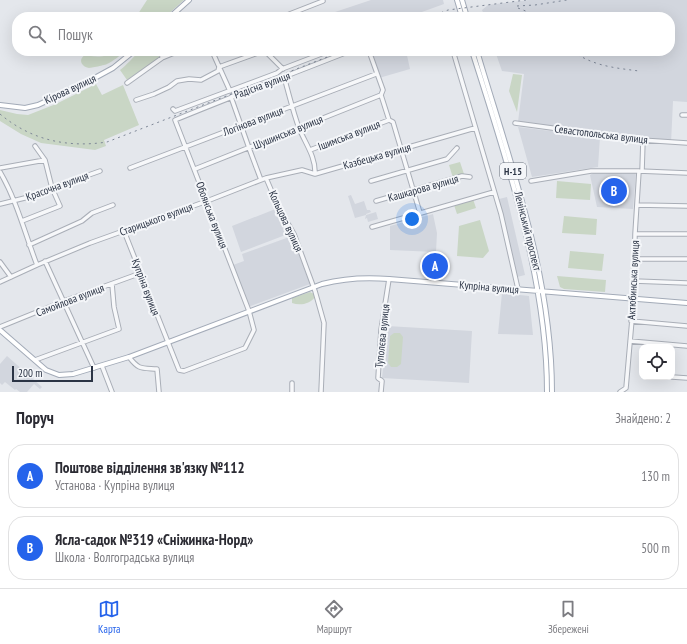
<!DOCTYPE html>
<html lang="uk">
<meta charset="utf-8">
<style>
body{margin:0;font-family:"PT Sans Narrow",sans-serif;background:#f7f7f7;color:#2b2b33}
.controls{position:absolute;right:12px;bottom:12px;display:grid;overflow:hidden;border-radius:8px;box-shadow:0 4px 16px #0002}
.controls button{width:36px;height:36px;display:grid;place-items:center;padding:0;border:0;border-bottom:1px solid #e1e1e2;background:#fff;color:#2b2b33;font:20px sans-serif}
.scale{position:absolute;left:12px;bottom:10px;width:81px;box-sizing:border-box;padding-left:4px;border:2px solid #2b3445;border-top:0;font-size:11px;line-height:14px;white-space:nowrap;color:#2b3445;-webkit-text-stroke:3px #f4f6f9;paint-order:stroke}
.you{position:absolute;left:412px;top:219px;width:14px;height:14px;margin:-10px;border:3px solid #fff;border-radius:50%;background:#1a73e8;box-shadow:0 0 0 6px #1a73e833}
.badge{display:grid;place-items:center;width:26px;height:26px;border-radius:50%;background:#2563eb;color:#fff;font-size:13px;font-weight:700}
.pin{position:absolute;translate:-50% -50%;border:2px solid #fff;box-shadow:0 1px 4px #0006}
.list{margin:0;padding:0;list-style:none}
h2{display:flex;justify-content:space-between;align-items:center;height:52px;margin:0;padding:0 16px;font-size:17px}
h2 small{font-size:13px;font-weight:400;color:#7c7c81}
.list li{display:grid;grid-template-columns:26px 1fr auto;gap:12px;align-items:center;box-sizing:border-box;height:64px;margin:0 8px 8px;padding:0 8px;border:1px solid #e1e1e2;border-radius:16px}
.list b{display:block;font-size:15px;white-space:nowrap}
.list p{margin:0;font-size:13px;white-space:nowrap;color:#7c7c81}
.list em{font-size:13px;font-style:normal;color:#7c7c81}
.icon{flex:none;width:22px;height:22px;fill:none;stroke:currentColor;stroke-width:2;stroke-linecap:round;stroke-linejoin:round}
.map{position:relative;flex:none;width:687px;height:392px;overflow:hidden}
.search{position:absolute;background:#fff;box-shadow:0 4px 16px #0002;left:12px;right:12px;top:12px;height:44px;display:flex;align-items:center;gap:10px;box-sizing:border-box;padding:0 14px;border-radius:16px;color:#7c7c81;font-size:15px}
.sheet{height:196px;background:#fff}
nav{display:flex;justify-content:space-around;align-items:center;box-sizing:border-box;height:56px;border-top:1px solid #e1e1e2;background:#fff;font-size:11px;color:#7c7c81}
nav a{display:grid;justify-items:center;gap:2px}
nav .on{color:#2563eb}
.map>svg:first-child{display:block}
</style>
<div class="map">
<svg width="687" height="392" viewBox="0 0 687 392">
<rect width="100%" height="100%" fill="#e4e7ec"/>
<path fill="#d2d6de" d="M371,0H443L444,4L408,17H333L332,13Z
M529,0H687V102L673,101L671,143L601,135L518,122L524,74L502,71L495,51H670V17H485L482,10L488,5Z
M370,51H406L410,69L379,78Z
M518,127L600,137L598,167L532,177Z
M595,172H636L633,209L597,207L590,175Z
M351,195L355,204L364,201L367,210H370L371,212L366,214V215L376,212L378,219L368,222L367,218L365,219L366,215L355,218L348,196Z
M507,197L525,275L517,277L499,199Z
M278,208L288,234L241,252L232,226Z
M433,214L437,233L436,252L390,250V226Z
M292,236L310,284L248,307L233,265L244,261L242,254Z
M502,293L529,296L533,335L498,334Z
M387,326L472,331L469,383L382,378Z
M7,356L42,387L40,389L34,384L27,392H20L16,389L15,390L5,382L2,385L0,383V364Z"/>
<path fill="#c9d6c5" d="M147,0H184L165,17H136Z
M114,51H126C120,55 114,61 107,64C106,65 90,68 89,68C81,67 78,59 85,55C92,57 110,58 114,51Z
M140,51H156L160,55L158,59L127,80L120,70C127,65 133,57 140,51Z
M513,74L522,75L517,112L509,91Z
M96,84L102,95L123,85L139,125L104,140L106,146L95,150L41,143L21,134L0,121V110L17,114L28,115L56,104Z
M460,162L464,174L453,178L449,165Z
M557,181L591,184L590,200L556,198Z
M473,199L476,208L457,214L454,205Z
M564,216L597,219L596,235L562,233Z
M480,220L489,251L483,258L457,256L459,226Z
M570,251L604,254L602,271L568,268Z
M557,276L606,280L605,292L564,289L560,287Z
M310,292L314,294L315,297C310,304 300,306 292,303V298Z
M394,333H400L403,337L401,364L397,367H391L388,363L390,336Z"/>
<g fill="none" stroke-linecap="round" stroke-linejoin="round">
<g stroke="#a9aeb7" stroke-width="5.5">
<path id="minor" d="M282,17L323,1
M159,51L162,54V58
M212,51L230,91
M265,51L283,69
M369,51L383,90L381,95L389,120L393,122L420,213
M453,51L501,214L518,289
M284,77C289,94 293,112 299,128C305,143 316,157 315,174
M127,83L162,58L179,51
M233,96L231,97L249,148L261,180
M136,100L154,94L169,87L177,81L189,79L201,80L218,71L219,67L263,51
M173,109L175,111L277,73L282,69L329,51
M682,115H687
M515,123L641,140L687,143
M310,150L389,120
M0,168L45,160
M130,168L376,74
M195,169L381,95
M642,171L643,140
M0,172C17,201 25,234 37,265
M266,178L278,206L294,234L315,291L324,323L321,392
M371,181L447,159L457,148
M531,181L591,171H639L687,173
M376,201L462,176L470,177
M0,204L41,194L52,188L100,171
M637,205L687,206
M22,221L60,206L52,188L45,160L35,146
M372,227L494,192
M124,231L179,370L184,371L245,348L254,330L249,311L175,120C233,96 292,74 350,51
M635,234H687
M29,245L82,221L92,213L113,205
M634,259H687
M45,261L94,368
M0,262L11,277
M634,281L687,283
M0,282L37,265L90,243L207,201L266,178L302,170L315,174L475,128
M631,321L687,326
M0,327L64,301L141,273
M630,341L687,346
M129,357C139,370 141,368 157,369L159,392
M35,360L119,329L114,307L112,284
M102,366L112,392
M672,377L687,378
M292,392V383
M381,392L382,381L378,378L381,330L389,279
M620,392L626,388L633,308L634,299L635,234L639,171"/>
</g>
<g stroke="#a3abb8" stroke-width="6">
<path id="major" d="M457,0L462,17
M462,0L467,17
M170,17L189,0
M472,51C506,158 547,279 547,392
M477,51C510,162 552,275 552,392
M0,105L25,108L38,105L91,80L113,68L134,51
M0,330L46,370L59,375L73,374L129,357L322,284C345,278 366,277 389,279L687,303"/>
</g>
<use href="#minor" stroke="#f7f8fa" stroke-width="3.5"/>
<use href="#major" stroke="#fff" stroke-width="4"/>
<path stroke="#7d8696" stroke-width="1" stroke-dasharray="2 4" stroke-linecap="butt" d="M517,6L535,5L567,0
M518,8L541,17
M430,17L448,10L526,0
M573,51C592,66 616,68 639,71
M0,114C31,140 67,148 107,142L343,51"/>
</g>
<g text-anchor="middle" stroke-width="4" stroke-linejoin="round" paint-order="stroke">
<rect fill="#f4f6f9" stroke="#676e7b" stroke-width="1" x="500" y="163" width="26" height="16" rx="3"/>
<g font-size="10" font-weight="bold" fill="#2b3445">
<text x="513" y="175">Н-15</text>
</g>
<g font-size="11" fill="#2b3445" stroke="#f4f6f9">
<text transform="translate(262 85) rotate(-20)" y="4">Радісна вулиця</text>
<text transform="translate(70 89) rotate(-25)" y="4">Кірова вулиця</text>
<text transform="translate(253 121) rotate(-21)" y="4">Логінова вулиця</text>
<text transform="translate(288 132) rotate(-22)" y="4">Шушинська вулиця</text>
<text transform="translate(601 134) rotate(7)" y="4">Севастопольська вулиця</text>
<text transform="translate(349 135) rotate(-21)" y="4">Ішимська вулиця</text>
<text transform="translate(377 156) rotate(-16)" y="4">Казбецька вулиця</text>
<text transform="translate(57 186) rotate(-20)" y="4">Красочна вулиця</text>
<text transform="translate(423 188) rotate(-16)" y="4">Кашкарова вулиця</text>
<text transform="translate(212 215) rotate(69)" y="4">Обоянська вулиця</text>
<text transform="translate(156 219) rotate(-20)" y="4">Старицького вулиця</text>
<text transform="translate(286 221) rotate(65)" y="4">Кольцова вулиця</text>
<text transform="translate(528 231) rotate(76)" y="4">Ленінський проспект</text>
<text transform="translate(633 280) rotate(-87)" y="4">Актюбинська вулиця</text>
<text transform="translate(146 287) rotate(69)" y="4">Купріна вулиця</text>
<text transform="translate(489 287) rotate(5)" y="4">Купріна вулиця</text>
<text transform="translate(70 300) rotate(-21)" y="4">Самойлова вулиця</text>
<text transform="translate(382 336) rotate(-84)" y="4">Туполєва вулиця</text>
</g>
</g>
</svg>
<div class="controls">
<button><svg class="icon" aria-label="locate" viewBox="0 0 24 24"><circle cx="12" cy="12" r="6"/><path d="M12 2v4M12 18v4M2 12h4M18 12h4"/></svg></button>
</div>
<div class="scale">200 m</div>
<div class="you"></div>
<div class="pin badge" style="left:435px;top:266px">A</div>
<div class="pin badge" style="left:614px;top:191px">B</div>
<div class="search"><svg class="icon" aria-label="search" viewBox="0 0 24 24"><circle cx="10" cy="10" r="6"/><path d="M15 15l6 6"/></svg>Пошук</div>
</div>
<section class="sheet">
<h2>Поруч<small>Знайдено: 2</small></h2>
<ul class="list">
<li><span class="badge">A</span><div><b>Поштове відділення зв'язку №112</b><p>Установа · Купріна вулиця</p></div><em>130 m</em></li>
<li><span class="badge">B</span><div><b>Ясла-садок №319 «Сніжинка-Норд»</b><p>Школа · Волгоградська вулиця</p></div><em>500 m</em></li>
</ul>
</section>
<nav>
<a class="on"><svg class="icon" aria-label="map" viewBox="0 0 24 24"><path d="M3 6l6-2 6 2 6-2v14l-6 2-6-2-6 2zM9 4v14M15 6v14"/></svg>Карта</a>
<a><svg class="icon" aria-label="directions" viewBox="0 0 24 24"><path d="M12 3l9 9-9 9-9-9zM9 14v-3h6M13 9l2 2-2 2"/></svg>Маршрут</a>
<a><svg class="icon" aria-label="saved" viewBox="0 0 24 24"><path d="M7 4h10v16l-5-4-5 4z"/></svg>Збережені</a>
</nav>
